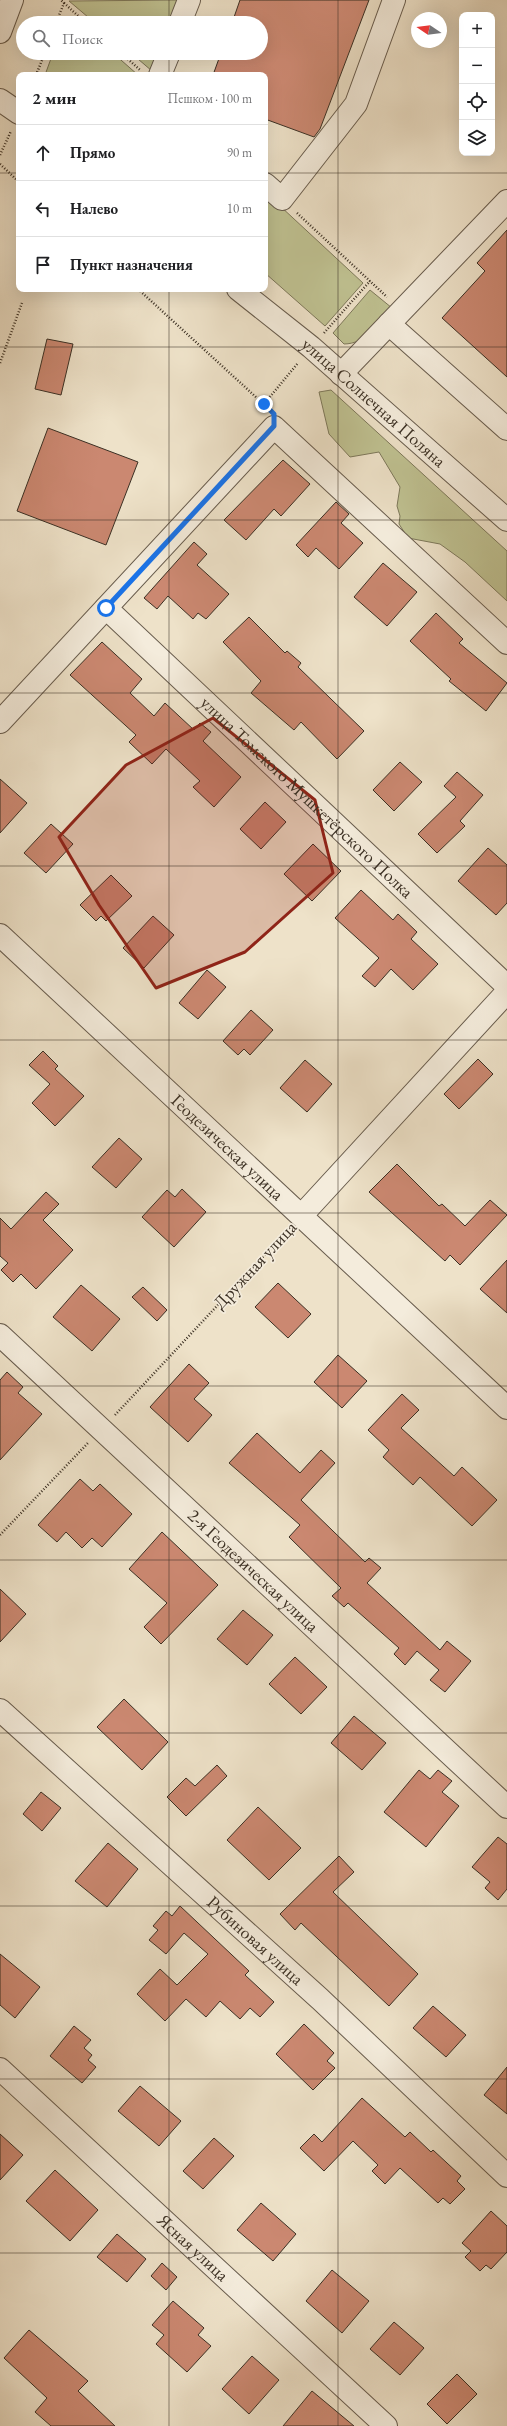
<!DOCTYPE html>
<html lang="ru">
<meta charset="utf-8">
<style>
body{margin:0;font-family:"EB Garamond",serif;background:#f2f2f2;color:#202124}
.controls{position:absolute;right:12px;top:12px;display:grid;overflow:hidden;border-radius:8px;box-shadow:0 4px 16px #0002}
.controls button{width:36px;height:36px;display:grid;place-items:center;padding:0;border:0;border-bottom:1px solid #e0e0e0;background:#fff;color:#202124;font:20px sans-serif}
.compass{position:absolute;left:411px;top:12px;width:36px;height:36px;border-radius:50%;background:#fff;box-shadow:0 4px 16px #0002;rotate:283deg}
.stop{position:absolute;width:12px;height:12px;margin:-9px;border:3px solid #1a73e8;border-radius:50%;background:#fff}
.stop.end{background:#1a73e8;border-color:#fff;box-shadow:0 1px 4px #0008}
.list{margin:0;padding:0;list-style:none}
h2{display:flex;justify-content:space-between;align-items:center;height:52px;margin:0;padding:0 16px;font-size:17px}
h2 small{font-size:13px;font-weight:400;color:#757577}
.list li{display:grid;grid-template-columns:26px 1fr auto;gap:12px;align-items:center;box-sizing:border-box;height:56px;padding:0 16px;border-top:1px solid #e0e0e0}
.list b{display:block;font-size:15px;white-space:nowrap}
.list em{font-size:13px;font-style:normal;color:#757577}
.icon{flex:none;width:22px;height:22px;fill:none;stroke:currentColor;stroke-width:2;stroke-linecap:round;stroke-linejoin:round}
.map{position:relative;flex:none;width:507px;height:2426px;overflow:hidden}
.search{position:absolute;background:#fff;box-shadow:0 4px 16px #0002;left:16px;top:16px;width:252px;height:44px;display:flex;align-items:center;gap:10px;box-sizing:border-box;padding:0 14px;border-radius:22px;color:#757577;font-size:15px}
.panel{position:absolute;background:#fff;box-shadow:0 4px 16px #0002;left:16px;top:72px;width:252px;height:220px;border-radius:8px}
.map>svg:first-child{display:block}
</style>
<div class="map">
<svg width="507" height="2426" viewBox="0 0 507 2426">
<rect width="100%" height="100%" fill="#eee2c9"/>
<filter id="stains"><feTurbulence type="fractalNoise" baseFrequency=".005" numOctaves="4"/><feColorMatrix values="0 0 0 0 .2 0 0 0 0 .09 0 0 0 0 .02 0 0 0 .5 -.17"/></filter>
<radialGradient id="worn" r=".72"><stop offset=".6" stop-color="#630" stop-opacity="0"/><stop offset="1" stop-color="#630" stop-opacity=".3"/></radialGradient>
<path fill="#bfc191" stroke="#7d785a" d="M179,0L170,23H95L69,1Z
M53,53H113L138,75H45Z
M131,53H158L152,71Z
M265,192L363,283L325,326L265,273Z
M370,290L392,308C378,323 366,344 344,344L333,333Z
M331,390L507,551V601L465,562L440,544L408,538L399,524L400,516L397,506L400,487L379,452L350,457L329,434L319,392Z"/>
<path fill="#cb8871" stroke="#3b3024" d="M240,0H369L320,129L314,137L265,119V75H213L221,53H261V23H232Z
M507,230V377L442,318L485,271L477,263Z
M47,339L73,344L61,395L35,389Z
M48,428L138,462L106,545L17,511Z
M283,460L310,484L281,516L274,509L246,540L224,520Z
M336,502L349,514L341,523L363,543L339,569L316,548L308,557L296,545Z
M194,542L207,554L197,565L229,594L206,619L198,613L193,619L168,596L157,609L144,598Z
M383,563L417,592L387,626L354,597Z
M436,613L463,639L459,643L507,683L486,711L449,681L451,679L410,641Z
M249,617L285,653L287,651L301,663L298,667L364,731L337,759L301,722L294,730L251,693L261,681L223,642Z
M102,642L142,679L130,693L154,716L165,703L194,730L200,723L211,732L203,741L241,777L214,807L193,787L200,781L166,749L152,764L129,742L136,735L70,675Z
M400,762L422,782L394,811L373,790Z
M457,772L483,795L460,821L465,826L437,853L418,834L456,797L444,786Z
M0,779L27,803L0,833Z
M265,802L286,822L261,849L240,829Z
M51,824L73,844L46,873L24,853Z
M313,844L341,871L312,901L284,874Z
M488,848L507,865V903L496,915L458,881Z
M111,875L132,896L106,921L101,916L96,921L80,905Z
M361,890L393,920L398,914L417,932L411,939L438,964L413,990L391,969L375,987L362,976L379,958L335,918Z
M153,916L174,935L144,968L123,948Z
M207,970L226,987L198,1019L179,1003Z
M251,1010L273,1030L250,1055L244,1049L238,1055L223,1041Z
M43,1051L58,1066L55,1069L84,1096L55,1126L32,1103L50,1084L29,1065Z
M478,1059L493,1074L459,1109L444,1094Z
M305,1060L332,1084L307,1112L280,1088Z
M119,1138L142,1159L116,1188L92,1167Z
M397,1164L439,1206L442,1204L465,1226L490,1200L507,1215L460,1265L450,1255L445,1261L369,1192Z
M182,1189L206,1212L174,1247L142,1217L167,1190L175,1197Z
M46,1192L59,1204L43,1220L73,1250L36,1289L21,1274L13,1282L1,1270L8,1263L0,1256V1218L11,1229Z
M507,1260V1313L480,1289Z
M278,1283L311,1314L288,1338L255,1307Z
M81,1285L120,1319L92,1351L53,1317Z
M143,1287L167,1310L157,1321L132,1297Z
M338,1355L367,1381L342,1408L314,1382Z
M189,1364L209,1383L194,1399L212,1415L188,1442L150,1407Z
M7,1372L23,1387L18,1393L42,1414L0,1460V1380Z
M402,1394L419,1410L401,1428L454,1476L462,1467L497,1500L472,1526L420,1477L413,1485L383,1457L389,1450L368,1430Z
M257,1433L300,1473L321,1450L335,1463L301,1500L365,1562L369,1558L381,1568L367,1583L440,1650L447,1641L471,1661L445,1692L430,1680L439,1670L417,1651L405,1665L394,1654L399,1648L348,1603L344,1607L332,1596L341,1588L289,1537L300,1525L229,1463Z
M80,1479L93,1491L100,1484L132,1514L102,1547L92,1538L82,1548L66,1532L57,1542L38,1525Z
M162,1532L218,1585L161,1644L144,1627L167,1603L129,1569Z
M0,1589L26,1614L0,1642Z
M243,1610L273,1635L247,1665L217,1639Z
M295,1657L327,1687L301,1714L269,1684Z
M124,1699L168,1742L142,1770L97,1727Z
M354,1716L386,1743L362,1770L331,1743Z
M217,1765L227,1776L186,1816L167,1797L186,1778L195,1786Z
M419,1770L430,1779L438,1770L452,1781L442,1792L459,1806L426,1847L384,1812Z
M41,1792L61,1808L42,1831L23,1814Z
M258,1807L301,1848L269,1880L227,1840Z
M498,1837L507,1844V1889L498,1900L485,1888L490,1882L472,1867Z
M108,1843L138,1869L107,1907L75,1881Z
M339,1856L354,1872L333,1892L418,1974L389,2006L301,1923L295,1930L280,1914Z
M180,1906L249,1971L245,1975L274,2002L260,2017L250,2008L240,2019L220,2001L206,2017L186,1999L165,2021L137,1994L160,1969L177,1985L208,1954L184,1933L166,1954L149,1940L158,1930L153,1926L166,1911L172,1916Z
M0,1954L40,1987L15,2018L0,2005Z
M433,2006L466,2035L446,2057L413,2028Z
M304,2024L334,2053L327,2061L335,2068L313,2090L276,2054Z
M74,2026L91,2040L84,2048L92,2055L88,2060L96,2067L82,2083L50,2056Z
M507,2067V2114L484,2095Z
M140,2086L181,2121L159,2146L118,2111Z
M362,2098L405,2137L410,2132L431,2152L433,2150L461,2176L457,2181L465,2189L450,2204L443,2198L438,2203L400,2168L385,2184L372,2171L378,2165L353,2141L324,2171L300,2148L314,2134L322,2142Z
M0,2134L23,2155L0,2180Z
M214,2138L234,2156L203,2189L183,2171Z
M55,2170L98,2210L70,2241L26,2201Z
M261,2203L296,2234L273,2261L237,2230Z
M491,2211L507,2226V2252L491,2269L486,2265L480,2271L465,2257L471,2251L462,2243Z
M117,2234L146,2259L127,2282L97,2257Z
M162,2263L177,2277L166,2290L151,2276Z
M332,2270L369,2301L342,2333L306,2301Z
M173,2301L204,2328L198,2335L211,2346L187,2372L156,2344L164,2335L152,2325Z
M394,2322L424,2348L400,2375L370,2349Z
M29,2330L88,2381L78,2391L115,2426H51L35,2412L47,2398L4,2358Z
M252,2356L279,2380L249,2414L222,2389Z
M457,2374L477,2394L447,2424L427,2404Z
M312,2391L354,2426H283Z"/>
<g fill="none" stroke-linecap="round" stroke-linejoin="round">
<g stroke="#685c4d" stroke-width="24">
<g id="minor">
<path d="M180,23L189,0"/>
<path d="M0,32L12,0"/>
<path d="M160,75L169,53"/>
<path d="M0,100L19,113"/>
<path d="M265,184L282,199L356,104L394,0"/>
<path id="s1" d="M238,289L311,347L507,520"/>
<path d="M389,324L507,429"/>
<path d="M341,374L507,201"/>
<path id="s2" d="M106,608L507,986"/>
<path d="M0,722L274,427L507,643"/>
<path id="s3" d="M0,935L507,1408"/>
<path d="M302,1215L507,992"/>
<path id="s4" d="M0,1335L507,1807"/>
<path id="s5" d="M0,1710L320,1999L507,2176"/>
<path id="s6" d="M0,2069L386,2426"/>
</g>
</g>
<path stroke="#3b3024" stroke-width="2.5" stroke-dasharray="1 2" stroke-linecap="butt" d="M64,3L86,23
M56,23L64,3L61,0
M121,53L140,70
M36,75L45,53
M0,155L11,131
M0,164L19,182
M297,213L387,297
M138,289L269,409
M324,333L370,281
M0,363L22,303
M264,404L298,363
M115,1415L288,1230
M0,1535L88,1443"/>
<use href="#minor" stroke="#f4ecdc" stroke-width="22"/>
</g>
<g fill="none" stroke-linecap="round" stroke-linejoin="round">
<path stroke="#1a73e8" stroke-width="5" d="M106,608L274,426V414L264,404"/>
</g>
<path fill="#8f2418" fill-opacity="0.2" stroke="#8f2418" stroke-width="3" stroke-linejoin="round" d="M213,718L315,800L333,873L245,952L156,988L99,905L59,837L126,765Z"/>
<path fill="none" stroke="#3b3024" stroke-width="1" stroke-opacity="0.55" d="M169,0V23M338,0V2426M169,53V75M0,173H19M265,173H507M169,289V2426M0,347H507M0,520H507M0,693H507M0,866H507M0,1040H507M0,1213H507M0,1386H507M0,1560H507M0,1733H507M0,1906H507M0,2079H507M0,2253H507"/>
<g text-anchor="middle" stroke-width="3.5" stroke-linejoin="round" paint-order="stroke">
<g font-size="18" fill="#3b3024" stroke="#f4ecdc">
<text dy="6" stroke="none"><textPath href="#s1" startOffset="177">улица Солнечная Поляна</textPath></text>
<text dy="6" stroke="none"><textPath href="#s2" startOffset="276">улица Томского Мушкетёрского Полка</textPath></text>
<text dy="6" stroke="none"><textPath href="#s3" startOffset="311">Геодезическая улица</textPath></text>
<text transform="translate(255 1265) rotate(-47)" y="6">Дружная улица</text>
<text dy="6" stroke="none"><textPath href="#s4" startOffset="346">2-я Геодезическая улица</textPath></text>
<text dy="6" stroke="none"><textPath href="#s5" startOffset="344">Рубиновая улица</textPath></text>
<text dy="6" stroke="none"><textPath href="#s6" startOffset="263">Ясная улица</textPath></text>
</g>
</g>
<rect width="100%" height="100%" filter="url(#stains)"/>
<rect width="100%" height="100%" fill="url(#worn)"/>
</svg>
<div class="controls">
<button>+</button>
<button>−</button>
<button><svg class="icon" aria-label="locate" viewBox="0 0 24 24"><circle cx="12" cy="12" r="6"/><path d="M12 2v4M12 18v4M2 12h4M18 12h4"/></svg></button>
<button><svg class="icon" aria-label="layers" viewBox="0 0 24 24"><path d="M12 4l9 5-9 5-9-5zM3 14l9 5 9-5"/></svg></button>
</div>
<svg class="compass" viewBox="-18 -18 36 36"><path d="M0-13l5 13h-10z" fill="#e53935"/><path d="M0 13l5-13h-10z" fill="#757577"/></svg>
<div class="stop" style="left:106px;top:608px"></div>
<div class="stop end" style="left:264px;top:404px"></div>
<div class="search"><svg class="icon" aria-label="search" viewBox="0 0 24 24"><circle cx="10" cy="10" r="6"/><path d="M15 15l6 6"/></svg>Поиск</div>
<section class="panel">
<h2>2 мин<small>Пешком · 100 m</small></h2>
<ul class="list">
<li><svg class="icon" aria-label="ahead" viewBox="0 0 24 24"><path d="M12 20V5M6 11l6-6 6 6"/></svg><div><b>Прямо</b></div><em>90 m</em></li>
<li><svg class="icon" aria-label="left" viewBox="0 0 24 24"><path d="M17 20v-9H6M10 6l-5 5 5 5"/></svg><div><b>Налево</b></div><em>10 m</em></li>
<li><svg class="icon" aria-label="arrive" viewBox="0 0 24 24"><path d="M6 21V4h12l-3 4 3 4H6"/></svg><div><b>Пункт назначения</b></div></li>
</ul>
</section>
</div>
